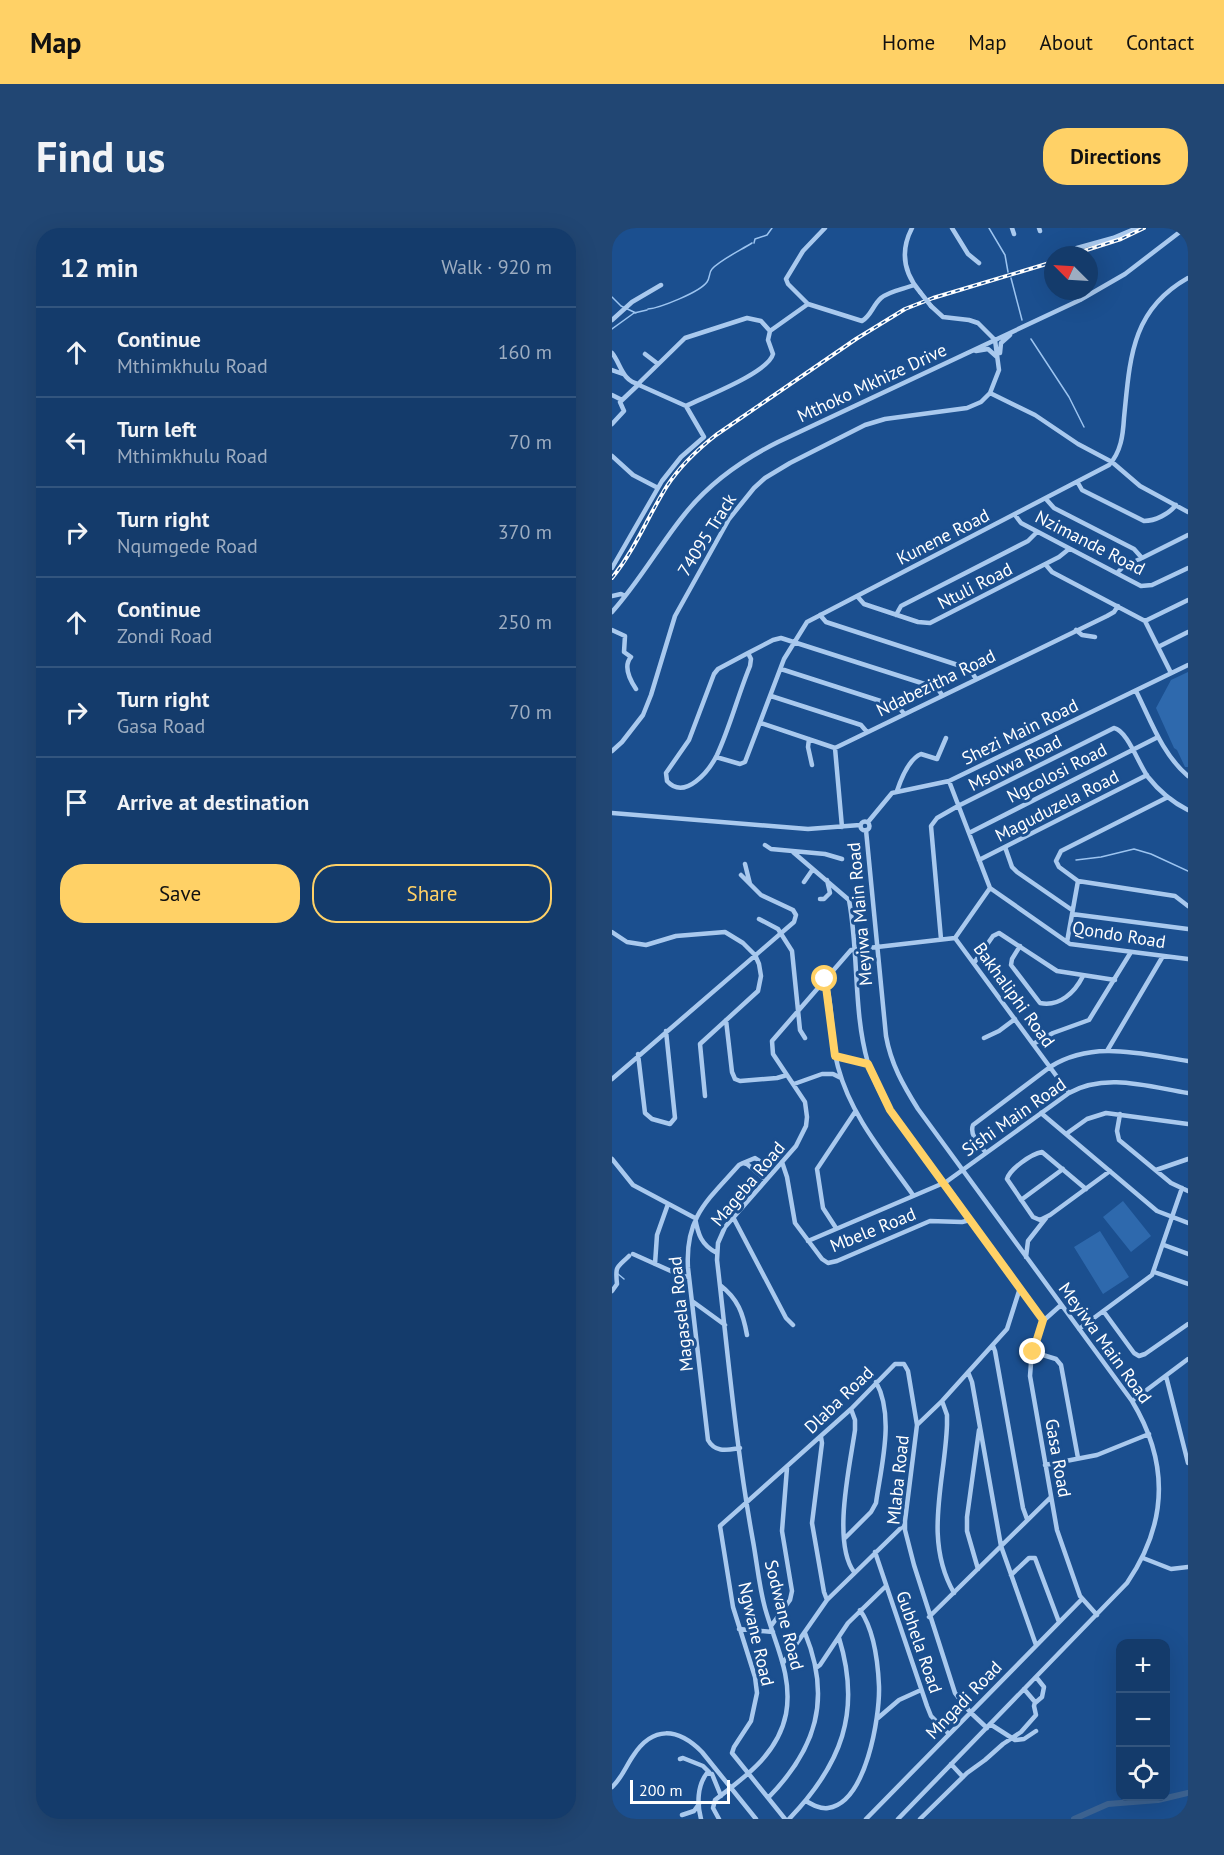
<!DOCTYPE html>
<meta charset="utf-8">
<style>
body{margin:0;font-family:"PT Sans",sans-serif;background:#214673;color:#f1f3f6}
.controls{position:absolute;right:18px;bottom:18px;display:grid;overflow:hidden;border-radius:12px;box-shadow:0 6px 24px #0002}
.controls button{width:54px;height:54px;display:grid;place-items:center;padding:0;border:0;border-bottom:2px solid #33557e;background:#143b6b;color:#f1f3f6;font:30px sans-serif}
.compass{position:absolute;left:432px;top:18px;width:54px;height:54px;border-radius:50%;background:#143b6b;box-shadow:0 6px 24px #0002;rotate:294deg}
.scale{position:absolute;left:18px;bottom:15px;width:100px;box-sizing:border-box;padding-left:6px;border:3px solid #fff;border-top:0;font-size:16px;line-height:21px;white-space:nowrap;color:#fff;-webkit-text-stroke:4px #1b4f8f;paint-order:stroke}
.stop{position:absolute;width:18px;height:18px;margin:-14px;border:4px solid #ffd166;border-radius:50%;background:#fff}
.stop.end{background:#ffd166;border-color:#fff;box-shadow:0 2px 6px #0008}
.list{margin:0;padding:0;list-style:none}
h2{display:flex;justify-content:space-between;align-items:center;height:78px;margin:0;padding:0 24px;font-size:26px}
h2 small{font-size:20px;font-weight:400;color:#9dadc1}
.list li{display:grid;grid-template-columns:39px 1fr auto;gap:18px;align-items:center;box-sizing:border-box;height:90px;padding:0 24px;border-top:2px solid #33557e}
.list b{display:block;font-size:22px;white-space:nowrap}
.list p{margin:0;font-size:20px;white-space:nowrap;color:#9dadc1}
.list em{font-size:20px;font-style:normal;color:#9dadc1}
.actions{display:flex;gap:12px;padding:18px 24px}
.actions a{flex:1;padding:14px 0;border:2px solid #ffd166;border-radius:24px;text-align:center;font-size:21px;color:#ffd166}
.actions .main{background:#ffd166;color:#111}
.icon{flex:none;width:33px;height:33px;fill:none;stroke:currentColor;stroke-width:2;stroke-linecap:round;stroke-linejoin:round}
.map{position:relative;flex:none;width:576px;height:1591px;overflow:hidden;border-radius:24px}
header{display:flex;align-items:center;gap:36px;box-sizing:border-box;height:84px;padding:0 30px;background:#ffd166;color:#111}
header strong{font-size:28px}
nav{display:flex;gap:33px;margin-inline-start:auto;font-size:21px}
.intro{display:flex;align-items:center;justify-content:space-between;box-sizing:border-box;height:144px;padding:0 36px}
h1{margin:0;font-size:42px}
.button{padding:15px 27px;border-radius:24px;background:#ffd166;color:#111;font-size:21px;font-weight:700}
main{display:flex;gap:36px;padding:0 36px}
aside{flex:1;background:#143b6b;border-radius:24px;box-shadow:0 6px 24px #0002}
.map>svg:first-child{display:block}
</style>
<header>
<strong>Map</strong>
<nav><a>Home</a><a>Map</a><a>About</a><a>Contact</a></nav>
</header>
<div class="intro"><h1>Find us</h1><a class="button">Directions</a></div>
<main>
<aside>
<h2>12 min<small>Walk · 920 m</small></h2>
<ul class="list">
<li><svg class="icon" aria-label="ahead" viewBox="0 0 24 24"><path d="M12 20V5M6 11l6-6 6 6"/></svg><div><b>Continue</b><p>Mthimkhulu Road</p></div><em>160 m</em></li>
<li><svg class="icon" aria-label="left" viewBox="0 0 24 24"><path d="M17 20v-9H6M10 6l-5 5 5 5"/></svg><div><b>Turn left</b><p>Mthimkhulu Road</p></div><em>70 m</em></li>
<li><svg class="icon" aria-label="right" viewBox="0 0 24 24"><path d="M7 20v-9h11M14 6l5 5-5 5"/></svg><div><b>Turn right</b><p>Nqumgede Road</p></div><em>370 m</em></li>
<li><svg class="icon" aria-label="ahead" viewBox="0 0 24 24"><path d="M12 20V5M6 11l6-6 6 6"/></svg><div><b>Continue</b><p>Zondi Road</p></div><em>250 m</em></li>
<li><svg class="icon" aria-label="right" viewBox="0 0 24 24"><path d="M7 20v-9h11M14 6l5 5-5 5"/></svg><div><b>Turn right</b><p>Gasa Road</p></div><em>70 m</em></li>
<li><svg class="icon" aria-label="arrive" viewBox="0 0 24 24"><path d="M6 21V4h12l-3 4 3 4H6"/></svg><div><b>Arrive at destination</b></div></li>
</ul>
<div class="actions"><a class="main">Save</a><a>Share</a></div>
</aside>
<div class="map">
<svg width="576" height="1591" viewBox="0 0 576 1591">
<rect width="100%" height="100%" fill="#1b4f8f"/>
<path fill="#2e69ad" d="M576,444V539H573L565,522L562,520L544,480L559,452Z
M511,973L539,1008L519,1024L491,989Z
M488,1003L517,1049L491,1066L462,1019Z"/>
<g fill="none" stroke-linecap="round" stroke-linejoin="round">
<path stroke="#9cc4f0" stroke-width="1.5" d="M377,0L393,27L396,44
M142,15L143,11L155,7L160,0
M399,50L410,92
M0,69L9,78L24,85
M36,81C48,80 88,64 95,54C98,50 97,44 100,41C108,32 129,22 140,15
M0,101L22,85L35,82
M419,111L457,169L472,199
M464,632L489,629L522,621L539,626L576,643
M6,1046L12,1051"/>
<path stroke="#3c6290" stroke-width="6" d="M462,1591L496,1576L546,1572L576,1565"/>
<path stroke="#a9c9ee" stroke-width="4.5" d="M213,0L191,23L174,51L176,56L196,76L250,93C259,88 261,77 269,70C277,63 292,61 302,57
M300,0C288,23 292,45 308,64
M340,0L356,26L367,35
M400,0L402,6
M427,0L428,3
M465,20L501,10L525,0
M135,90L149,93L158,103L156,112L161,126C156,145 92,169 74,178L27,157L28,154L73,110Z
M0,92L20,74L49,57
M158,103L196,76
M364,123L376,121L385,129
M0,125C9,136 10,153 27,156L8,174L12,183L0,196
M388,125L389,115L398,107
M33,126L46,136
M0,142L11,146
M378,165L423,187L466,216L500,234L528,258L576,284
M0,167L10,172
M0,228L21,247L46,260
M466,255L470,262L532,293C543,293 557,286 564,277
M434,271L442,280L522,321L530,330L576,307
M403,287L409,295L529,358L540,357L576,340
M434,337L440,344L533,393L559,445
M0,340L50,253L69,229L92,209L74,178
M505,345L511,339L530,330
M0,368L9,366L13,368
M245,368L252,376L306,394L318,395L447,329L457,321
M0,384C27,354 47,318 72,287C97,255 130,232 166,214L468,72L513,46L573,0
M208,387L214,394L358,441L364,451
M284,387L289,378L416,313L425,304
M533,393L576,372
M0,402L13,408L12,424L19,429C11,438 18,452 24,461
M464,402L470,407L483,409
M546,419L576,404
M136,425L139,431L138,438C126,467 118,499 105,527C97,543 73,573 55,553L54,545L77,512L102,446L106,441Z
M136,425L161,412L169,410L322,459L326,461L330,467
M169,441L287,479L292,486
M524,463C539,493 550,526 576,548
M159,468L249,497L255,504
M149,495L223,520
M197,511L196,519L200,537
M0,523L10,514L31,487L39,467L63,388L117,291L142,260L153,250L178,235L253,197L273,191L355,180L369,174L378,165L387,142L383,112L366,95L357,92L331,89L319,78
M104,529L128,536L133,534L172,431L195,394L497,237C509,224 511,207 512,190C518,131 519,82 576,50
M337,553L378,660L343,710L457,865
M285,563C289,551 297,531 309,526L325,531L334,510
M556,569L449,623L444,633L447,639L466,653L563,668L576,678
M0,585L196,601L248,597
M248.5 598a4.5 4.5 0 1 1 9 0a4.5 4.5 0 1 1-9 0Z
M256,594L280,565L337,553L576,437
M230,599L223,520L495,388L502,384L506,378
M254,602L274,808C279,836 291,857 306,881L520,1173C557,1234 556,1295 515,1355L286,1591
M357,605L546,509
M153,617L159,621L213,626L230,631
M393,619L400,639L405,644L460,682
M181,624L237,672C247,726 241,783 256,835C261,852 269,867 278,882L431,1092
M367,632L535,547
M133,636L138,656
M192,654L201,641
M378,660L458,716L576,731
M208,671H212L218,665L215,652
M460,686L576,701
M147,691L166,701L180,723L188,802L193,810
M0,704L15,714L34,717L64,708L113,704L131,715L143,727L147,736L149,748L146,763L88,816L93,868
M329,711L319,598L325,590L346,578L502,500C515,502 527,537 536,549C547,563 560,574 576,582
M455,714L466,653
M408,718L400,731L399,737L428,775C448,779 463,764 471,748
M362,735L381,708L387,705L445,743L503,752
M213,751C222,779 218,810 226,839C239,888 272,926 301,967
M114,792L120,844L123,851L128,853L165,850L175,847
M372,810L387,803L403,791
M421,816L441,805L477,792L519,724
M495,823L551,728
M26,826L33,885L40,891L58,896L63,890L54,803
M223,828L256,836
M0,851L182,694L184,687L181,682L149,667L129,647
M182,856L210,846H221L229,850
M429,885L545,983L576,995
M508,886L505,903L507,912L559,955L576,963
M454,906L475,891L494,885L576,896
M374,925C368,917 357,907 361,897L438,839C481,812 529,826 576,833
M0,931L21,957L83,990C86,1006 89,1017 105,1025
M170,934L175,949L183,995L210,1031L216,1035L225,1033L318,993L350,994L358,992
M131,935L143,930L152,936
M544,942L576,931
M474,961L430,924C419,926 398,941 395,951L421,989L428,992L438,987L498,943
M409,972L451,941
M121,989L174,1090L181,1097
M224,1000L211,980L205,941L243,884
M196,1013L334,954L457,865C493,844 538,859 576,865
M552,1017L576,1026
M21,1026L70,1048L77,1049
M414,1029L416,1013L434,990
M43,1036L45,1007L56,976
M542,1044L576,1056
M108,1057C126,1071 131,1085 135,1107
M0,1063L5,1056C3,1037 5,1040 17,1028
M80,1073L113,1097
M449,1077L430,1094L419,1135L418,1148L445,1302L468,1368L485,1387
M492,1084L522,1125L527,1128L533,1126L576,1096
M467,1101L540,1047L570,960
M381,1118L383,1123L411,1280L415,1291
M421,1124L444,1131L449,1137L466,1230
M356,1144L360,1154L389,1318L424,1417
M554,1148L576,1235
M330,1173L335,1187V1197C333,1254 311,1311 342,1365
M520,1173L576,1131
M239,1181L243,1192V1202C238,1237 220,1314 242,1344
M209,1209L210,1215L200,1295L212,1364L215,1372
M128,1220C115,1222 103,1225 96,1212L76,1040C73,989 95,973 127,937L131,935L135,936L154,952
M433,1237L485,1227L537,1206
M233,1310L259,1284L264,1275C269,1239 283,1188 264,1154
M263,1324L315,1478L319,1488L337,1506
M531,1330L559,1341L576,1339
M366,1341L355,1303V1289L367,1202
M399,1347L417,1330H423L447,1394
M317,1389L439,1269
M159,1398L178,1372L180,1363L170,1303L175,1240
M127,1401L161,1404
M171,1435L215,1372L292,1297
M204,1440L208,1437L236,1395L274,1358
M423,1475L430,1469L432,1459L424,1449
M266,1490L287,1472L309,1462
M378,1496L403,1512L412,1511L424,1503
M375,1500L358,1484L343,1465L302,1337L293,1302V1293L305,1197L330,1173L395,1101L408,1060
M68,1531L71,1530L91,1538L97,1544
M339,1536L351,1549
M0,1559C10,1550 14,1538 21,1528C41,1497 66,1500 90,1524L144,1591
M156,1570C204,1521 220,1471 193,1405
M194,1573C201,1577 208,1581 216,1580C254,1575 268,1489 267,1458C266,1435 262,1402 248,1382
M70,1587L82,1583L87,1576
M89,1591C85,1576 85,1558 95,1545L100,1546L109,1568
M107,1591L101,1580L103,1572C133,1549 166,1526 174,1486C181,1448 163,1416 153,1380C147,1358 145,1335 141,1313C124,1220 116,1126 105,1032L106,1015L113,999L184,918L194,898L195,889L193,874L161,826L160,813L239,722L343,710
M173,1591L120,1525L122,1519L139,1493L145,1465L143,1449L121,1379L108,1298L239,1181L283,1136H292L296,1143L305,1197
M177,1591C229,1537 250,1484 227,1410
M254,1591L470,1371
M308,1591L355,1545L373,1532L391,1516L409,1504L424,1487L422,1478L423,1474L412,1461"/>
<g stroke="#fff" stroke-width="4">
<path id="rail" d="M459,27L509,11L532,0
M0,350C23,322 36,288 55,258C68,238 85,222 104,207L244,111L293,81L321,70L441,34"/>
</g>
<use href="#rail" stroke="#1b4f8f" stroke-width="1.5" stroke-dasharray="4.5" stroke-linecap="butt"/>
<path stroke="#a9c9ee" stroke-width="4.5" d="M308,64L319,78"/>
</g>
<g fill="none" stroke-linecap="round" stroke-linejoin="round">
<path stroke="#ffd166" stroke-width="8" d="M213,751L223,828L256,836L278,882L431,1092L421,1124"/>
</g>
<g text-anchor="middle" stroke-width="6" stroke-linejoin="round" paint-order="stroke">
<g font-size="18" fill="#fff" stroke="#1b4f8f">
<text transform="translate(260 155) rotate(-25)" y="6">Mthoko Mkhize Drive</text>
<text transform="translate(95 307) rotate(-58)" y="6">74095 Track</text>
<text transform="translate(331 309) rotate(-27)" y="6">Kunene Road</text>
<text transform="translate(478 315) rotate(27)" y="6">Nzimande Road</text>
<text transform="translate(363 358) rotate(-27)" y="6">Ntuli Road</text>
<text transform="translate(324 455) rotate(-26)" y="6">Ndabezitha Road</text>
<text transform="translate(408 504) rotate(-26)" y="6">Shezi Main Road</text>
<text transform="translate(403 535) rotate(-27)" y="6">Msolwa Road</text>
<text transform="translate(445 545) rotate(-27)" y="6">Ngcolosi Road</text>
<text transform="translate(445 578) rotate(-27)" y="6">Maguduzela Road</text>
<text transform="translate(248 686) rotate(-95)" y="6">Meyiwa Main Road</text>
<text transform="translate(507 707) rotate(9)" y="6">Qondo Road</text>
<text transform="translate(402 767) rotate(54)" y="6">Bakhaliphi Road</text>
<text transform="translate(402 889) rotate(-35)" y="6">Sishi Main Road</text>
<text transform="translate(136 956) rotate(-50)" y="6">Mageba Road</text>
<text transform="translate(261 1002) rotate(-22)" y="6">Mbele Road</text>
<text transform="translate(69 1086) rotate(-96)" y="6">Magasela Road</text>
<text transform="translate(493 1115) rotate(54)" y="6">Meyiwa Main Road</text>
<text transform="translate(227 1172) rotate(-44)" y="6">Dlaba Road</text>
<text transform="translate(446 1230) rotate(80)" y="6">Gasa Road</text>
<text transform="translate(286 1252) rotate(-84)" y="6">Mlaba Road</text>
<text transform="translate(172 1387) rotate(76)" y="6">Sodwane Road</text>
<text transform="translate(144 1406) rotate(77)" y="6">Ngwane Road</text>
<text transform="translate(307 1414) rotate(71)" y="6">Gubhela Road</text>
<text transform="translate(352 1472) rotate(-46)" y="6">Mngadi Road</text>
</g>
</g>
</svg>
<div class="controls">
<button>+</button>
<button>−</button>
<button><svg class="icon" aria-label="locate" viewBox="0 0 24 24"><circle cx="12" cy="12" r="6"/><path d="M12 2v4M12 18v4M2 12h4M18 12h4"/></svg></button>
</div>
<svg class="compass" viewBox="-18 -18 36 36"><path d="M0-13l5 13h-10z" fill="#e53935"/><path d="M0 13l5-13h-10z" fill="#9dadc1"/></svg>
<div class="scale">200 m</div>
<div class="stop" style="left:213px;top:751px"></div>
<div class="stop end" style="left:421px;top:1124px"></div>
</div>
</main>
